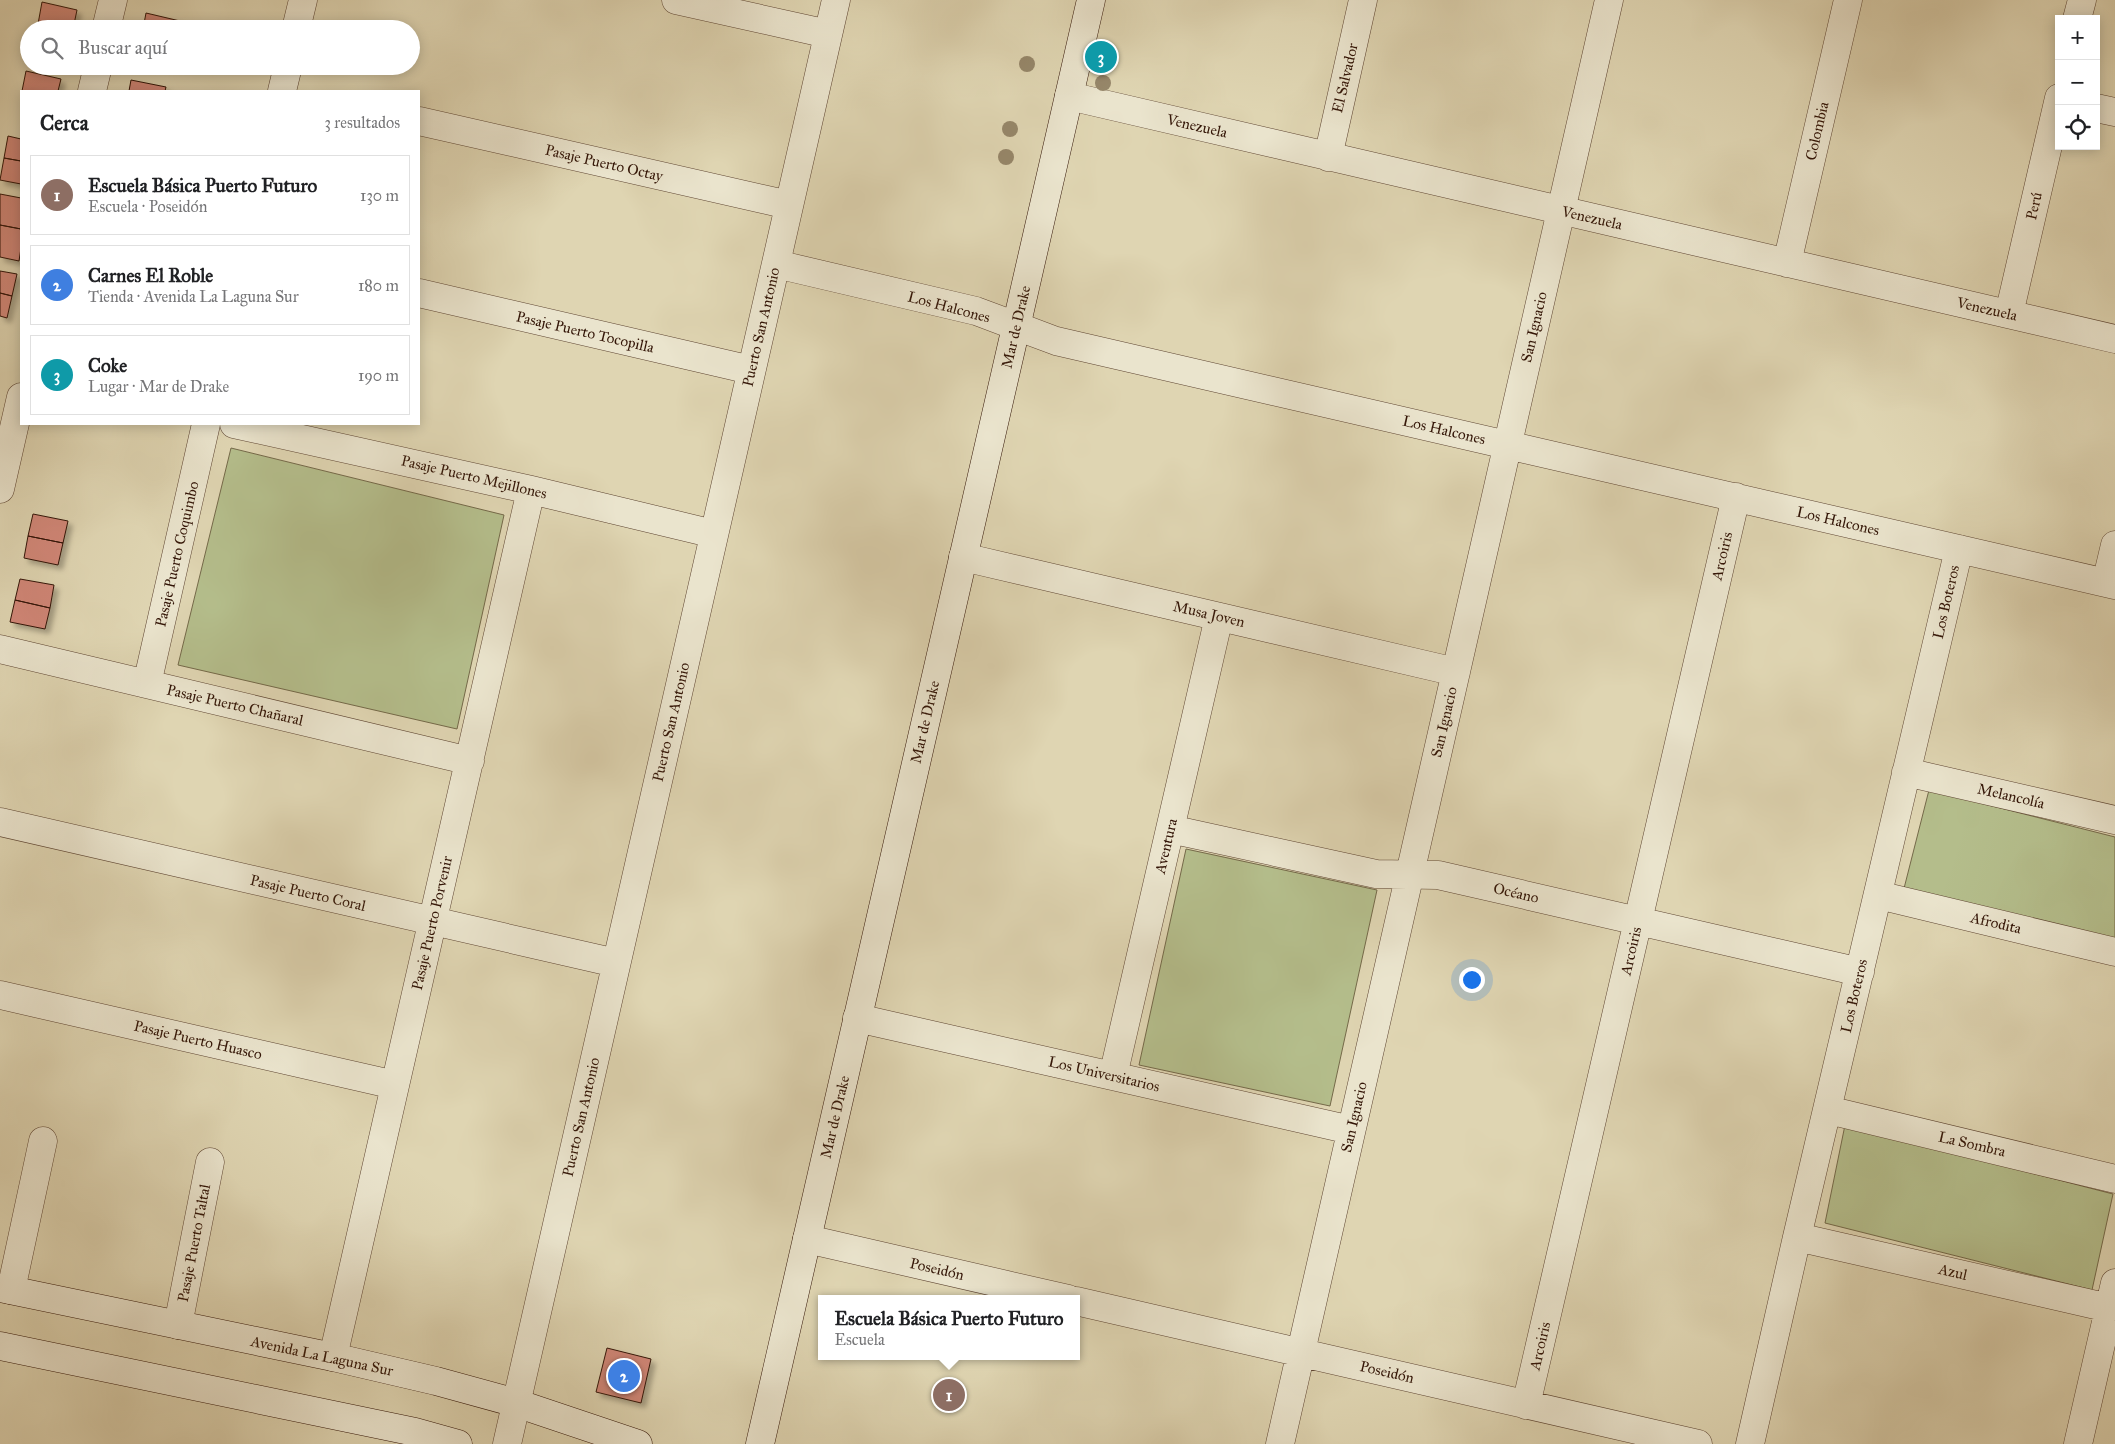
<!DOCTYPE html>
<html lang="es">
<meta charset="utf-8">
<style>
body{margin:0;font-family:"IM FELL Great Primer",serif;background:#f6f6f6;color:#202124}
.controls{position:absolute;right:15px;top:15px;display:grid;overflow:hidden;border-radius:0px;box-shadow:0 2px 12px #0003}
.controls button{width:45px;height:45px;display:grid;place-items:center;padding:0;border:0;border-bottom:1px solid #e0e0e0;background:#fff;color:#202124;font:25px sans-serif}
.you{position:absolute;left:1471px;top:979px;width:18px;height:18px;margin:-12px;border:4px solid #fff;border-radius:50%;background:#1a73e8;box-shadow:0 0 0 8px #1a73e833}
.badge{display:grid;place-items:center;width:32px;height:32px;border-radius:50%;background:#8f2418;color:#fff;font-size:16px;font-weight:700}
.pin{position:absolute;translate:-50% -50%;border:2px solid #fff;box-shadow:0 1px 5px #0006}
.popup{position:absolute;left:818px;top:1295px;width:262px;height:65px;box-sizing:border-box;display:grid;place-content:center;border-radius:0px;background:#fff;filter:drop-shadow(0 1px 4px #0005);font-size:16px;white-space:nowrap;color:#757577}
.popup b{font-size:19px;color:#202124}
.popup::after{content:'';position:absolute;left:50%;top:100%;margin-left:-10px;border:10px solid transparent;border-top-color:#fff}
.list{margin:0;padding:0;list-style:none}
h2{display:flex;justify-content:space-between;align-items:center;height:65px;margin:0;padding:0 20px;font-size:21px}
h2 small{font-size:16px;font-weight:400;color:#757577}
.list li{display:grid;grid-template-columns:32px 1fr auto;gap:15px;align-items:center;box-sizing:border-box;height:80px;margin:0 10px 10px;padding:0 10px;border:1px solid #e0e0e0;border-radius:0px}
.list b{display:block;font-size:19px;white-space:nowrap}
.list p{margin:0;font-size:16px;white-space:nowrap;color:#757577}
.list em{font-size:16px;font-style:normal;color:#757577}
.icon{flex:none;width:28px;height:28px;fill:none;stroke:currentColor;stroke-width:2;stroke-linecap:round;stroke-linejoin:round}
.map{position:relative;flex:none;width:2115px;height:1444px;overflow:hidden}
.search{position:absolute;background:#fff;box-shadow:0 2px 12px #0003;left:20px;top:20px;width:400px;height:55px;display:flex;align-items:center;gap:12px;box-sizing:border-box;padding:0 18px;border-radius:28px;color:#757577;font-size:19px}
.panel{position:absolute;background:#fff;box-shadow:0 2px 12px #0003;left:20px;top:90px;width:400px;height:335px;border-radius:0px}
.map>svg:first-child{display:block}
</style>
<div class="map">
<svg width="2115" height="1444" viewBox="0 0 2115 1444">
<defs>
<filter id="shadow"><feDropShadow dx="4.5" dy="4.5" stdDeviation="2.5" flood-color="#0004"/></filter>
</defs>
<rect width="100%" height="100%" fill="#dfd5b2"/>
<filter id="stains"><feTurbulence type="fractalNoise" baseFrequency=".004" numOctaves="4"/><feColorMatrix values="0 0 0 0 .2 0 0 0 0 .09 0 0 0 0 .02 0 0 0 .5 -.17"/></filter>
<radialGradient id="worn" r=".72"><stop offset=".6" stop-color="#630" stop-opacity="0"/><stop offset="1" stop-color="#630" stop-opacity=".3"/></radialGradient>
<path fill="#b4bd8b" stroke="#746949" d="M231,448L504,515L457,729L178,665Z
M1929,790L2115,837V959L1898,912Z
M1186,849L1377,890L1330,1106L1139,1065Z
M1845,1125L2113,1194L2092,1290L1825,1223Z"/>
<path fill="#d18778" stroke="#331507" filter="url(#shadow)" d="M42,2L77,10L73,29H59L38,24Z
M146,13L180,21L179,29H143Z
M26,71L61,79L58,91H22Z
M131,80L166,87L165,91H129Z
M8,136L21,139V161L4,158Z
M4,158L21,161V184L0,180Z
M0,194L21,198V229L0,225Z
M0,225L21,229V248L19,261L0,257Z
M0,271L17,274L12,296L0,293Z
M0,293L12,296L7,318L0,316Z
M33,514L68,521L63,543L28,536Z
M28,536L63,543L58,565L24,558Z
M20,579L54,585L50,608L15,600Z
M15,600L50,608L45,629L10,622Z
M607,1348L651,1359L641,1403L596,1392Z"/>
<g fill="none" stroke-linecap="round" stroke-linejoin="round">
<g stroke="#5e4532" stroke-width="29">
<path id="street" d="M676,0L828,34
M2077,19L2082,0
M106,29L113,0
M296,29L303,0
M92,91L98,66
M282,91L288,66
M1069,96L2115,339
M2096,108L2115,112
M419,121L789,205
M1328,157L1363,0
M1787,263L1848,0
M776,264L976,311L1056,341L2115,585
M419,293L751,370
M2009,314L2059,98
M234,424L531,490L714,534
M0,489L21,397
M963,557L1456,672
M2106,583L2115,545
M0,649L470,761
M147,684L206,424
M1906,772L2115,820
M0,822L616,963
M1170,829L1376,874L1438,875L1860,972
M1878,895L2115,952
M0,995L395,1085
M857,1018L1351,1130
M1113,1076L1219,617
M1828,1110L2115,1179
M1797,1237L2109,1308
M807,1239L1068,1299
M11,1290L43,1141
M1076,1301L1698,1444
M178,1325L210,1162
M333,1357L531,490
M1526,1405L1736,497
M507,1444L836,0
M1280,1444L1609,0
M1750,1444L1797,1237L1959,549
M2078,1444L2115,1283"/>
</g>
<g stroke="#331507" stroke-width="29">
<path id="secondary" d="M0,1288L333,1357L436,1381L516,1403L638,1444
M0,1346L415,1432L458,1444
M760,1444L1091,0"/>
</g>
<use href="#street" stroke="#eae4cd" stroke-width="28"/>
<use href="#secondary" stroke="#eae4cd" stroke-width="28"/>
</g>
<g fill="#96876a">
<circle cx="1110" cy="53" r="8"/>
<circle cx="1027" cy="64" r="8"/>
<circle cx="1103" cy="83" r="8"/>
<circle cx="1010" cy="129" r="8"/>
<circle cx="1006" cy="157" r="8"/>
</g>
<g text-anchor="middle" stroke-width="5" stroke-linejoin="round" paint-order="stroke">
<g font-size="15" fill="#331507" stroke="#eae4cd">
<text transform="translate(1345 78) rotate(-77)" y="5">El Salvador</text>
<text transform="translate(1197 126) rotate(13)" y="5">Venezuela</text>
<text transform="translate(1817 131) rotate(-77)" y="5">Colombia</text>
<text transform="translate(604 163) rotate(13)" y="5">Pasaje Puerto Octay</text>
<text transform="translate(2034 206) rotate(-77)" y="5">Perú</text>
<text transform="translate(1592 218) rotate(13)" y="5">Venezuela</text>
<text transform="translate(949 307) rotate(15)" y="5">Los Halcones</text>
<text transform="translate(1987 309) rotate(13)" y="5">Venezuela</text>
<text transform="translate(761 327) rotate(-77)" y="5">Puerto San Antonio</text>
<text transform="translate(1016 327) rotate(-77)" y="5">Mar de Drake</text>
<text transform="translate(1534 327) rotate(-77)" y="5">San Ignacio</text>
<text transform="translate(585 332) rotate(13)" y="5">Pasaje Puerto Tocopilla</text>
<text transform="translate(1444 430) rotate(13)" y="5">Los Halcones</text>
<text transform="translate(474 477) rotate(13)" y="5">Pasaje Puerto Mejillones</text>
<text transform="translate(1838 521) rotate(13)" y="5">Los Halcones</text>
<text transform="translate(177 554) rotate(-77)" y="5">Pasaje Puerto Coquimbo</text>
<text transform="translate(1722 556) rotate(-77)" y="5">Arcoiris</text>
<text transform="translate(1946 602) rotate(-77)" y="5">Los Boteros</text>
<text transform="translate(1209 614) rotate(13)" y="5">Musa Joven</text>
<text transform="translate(235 705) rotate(13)" y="5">Pasaje Puerto Chañaral</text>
<text transform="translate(671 722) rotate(-77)" y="5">Puerto San Antonio</text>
<text transform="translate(925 722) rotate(-77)" y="5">Mar de Drake</text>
<text transform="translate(1444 722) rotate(-77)" y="5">San Ignacio</text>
<text transform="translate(2011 796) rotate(13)" y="5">Melancolía</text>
<text transform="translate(1166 846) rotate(-77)" y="5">Aventura</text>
<text transform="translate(308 893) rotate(13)" y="5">Pasaje Puerto Coral</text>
<text transform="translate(1516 893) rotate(13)" y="5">Océano</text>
<text transform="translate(432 923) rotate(-77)" y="5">Pasaje Puerto Porvenir</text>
<text transform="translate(1996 923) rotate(13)" y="5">Afrodita</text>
<text transform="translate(1631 951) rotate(-77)" y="5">Arcoiris</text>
<text transform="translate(1854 996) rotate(-77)" y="5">Los Boteros</text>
<text transform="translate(198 1040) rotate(13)" y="5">Pasaje Puerto Huasco</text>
<text transform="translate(1104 1074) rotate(13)" y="5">Los Universitarios</text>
<text transform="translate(581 1117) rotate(-77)" y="5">Puerto San Antonio</text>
<text transform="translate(835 1117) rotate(-77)" y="5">Mar de Drake</text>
<text transform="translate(1354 1117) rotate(-77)" y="5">San Ignacio</text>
<text transform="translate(1972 1144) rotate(13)" y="5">La Sombra</text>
<text transform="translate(194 1243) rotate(-79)" y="5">Pasaje Puerto Taltal</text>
<text transform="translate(937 1269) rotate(13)" y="5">Poseidón</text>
<text transform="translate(1953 1272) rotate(13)" y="5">Azul</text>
<text transform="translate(1540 1346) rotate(-77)" y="5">Arcoiris</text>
<text transform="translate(322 1356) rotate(12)" y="5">Avenida La Laguna Sur</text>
<text transform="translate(1387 1372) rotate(13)" y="5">Poseidón</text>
</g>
</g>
<rect width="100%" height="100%" filter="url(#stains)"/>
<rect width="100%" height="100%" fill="url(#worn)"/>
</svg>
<div class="controls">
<button>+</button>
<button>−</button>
<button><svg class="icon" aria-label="locate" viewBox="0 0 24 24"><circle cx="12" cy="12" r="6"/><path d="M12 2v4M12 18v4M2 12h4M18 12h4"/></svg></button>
</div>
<div class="you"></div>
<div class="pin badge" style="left:949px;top:1395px;background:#8d6e63">1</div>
<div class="popup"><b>Escuela Básica Puerto Futuro</b>Escuela</div>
<div class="pin badge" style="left:624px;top:1376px;background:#3f7fe0">2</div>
<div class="pin badge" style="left:1101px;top:57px;background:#0f9aa8">3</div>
<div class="search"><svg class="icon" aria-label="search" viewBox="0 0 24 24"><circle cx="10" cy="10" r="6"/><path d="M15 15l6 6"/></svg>Buscar aquí</div>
<section class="panel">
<h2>Cerca<small>3 resultados</small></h2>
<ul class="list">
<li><span class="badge" style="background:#8d6e63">1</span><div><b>Escuela Básica Puerto Futuro</b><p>Escuela · Poseidón</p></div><em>130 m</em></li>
<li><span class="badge" style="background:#3f7fe0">2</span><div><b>Carnes El Roble</b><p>Tienda · Avenida La Laguna Sur</p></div><em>180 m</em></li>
<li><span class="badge" style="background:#0f9aa8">3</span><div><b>Coke</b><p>Lugar · Mar de Drake</p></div><em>190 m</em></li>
</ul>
</section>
</div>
